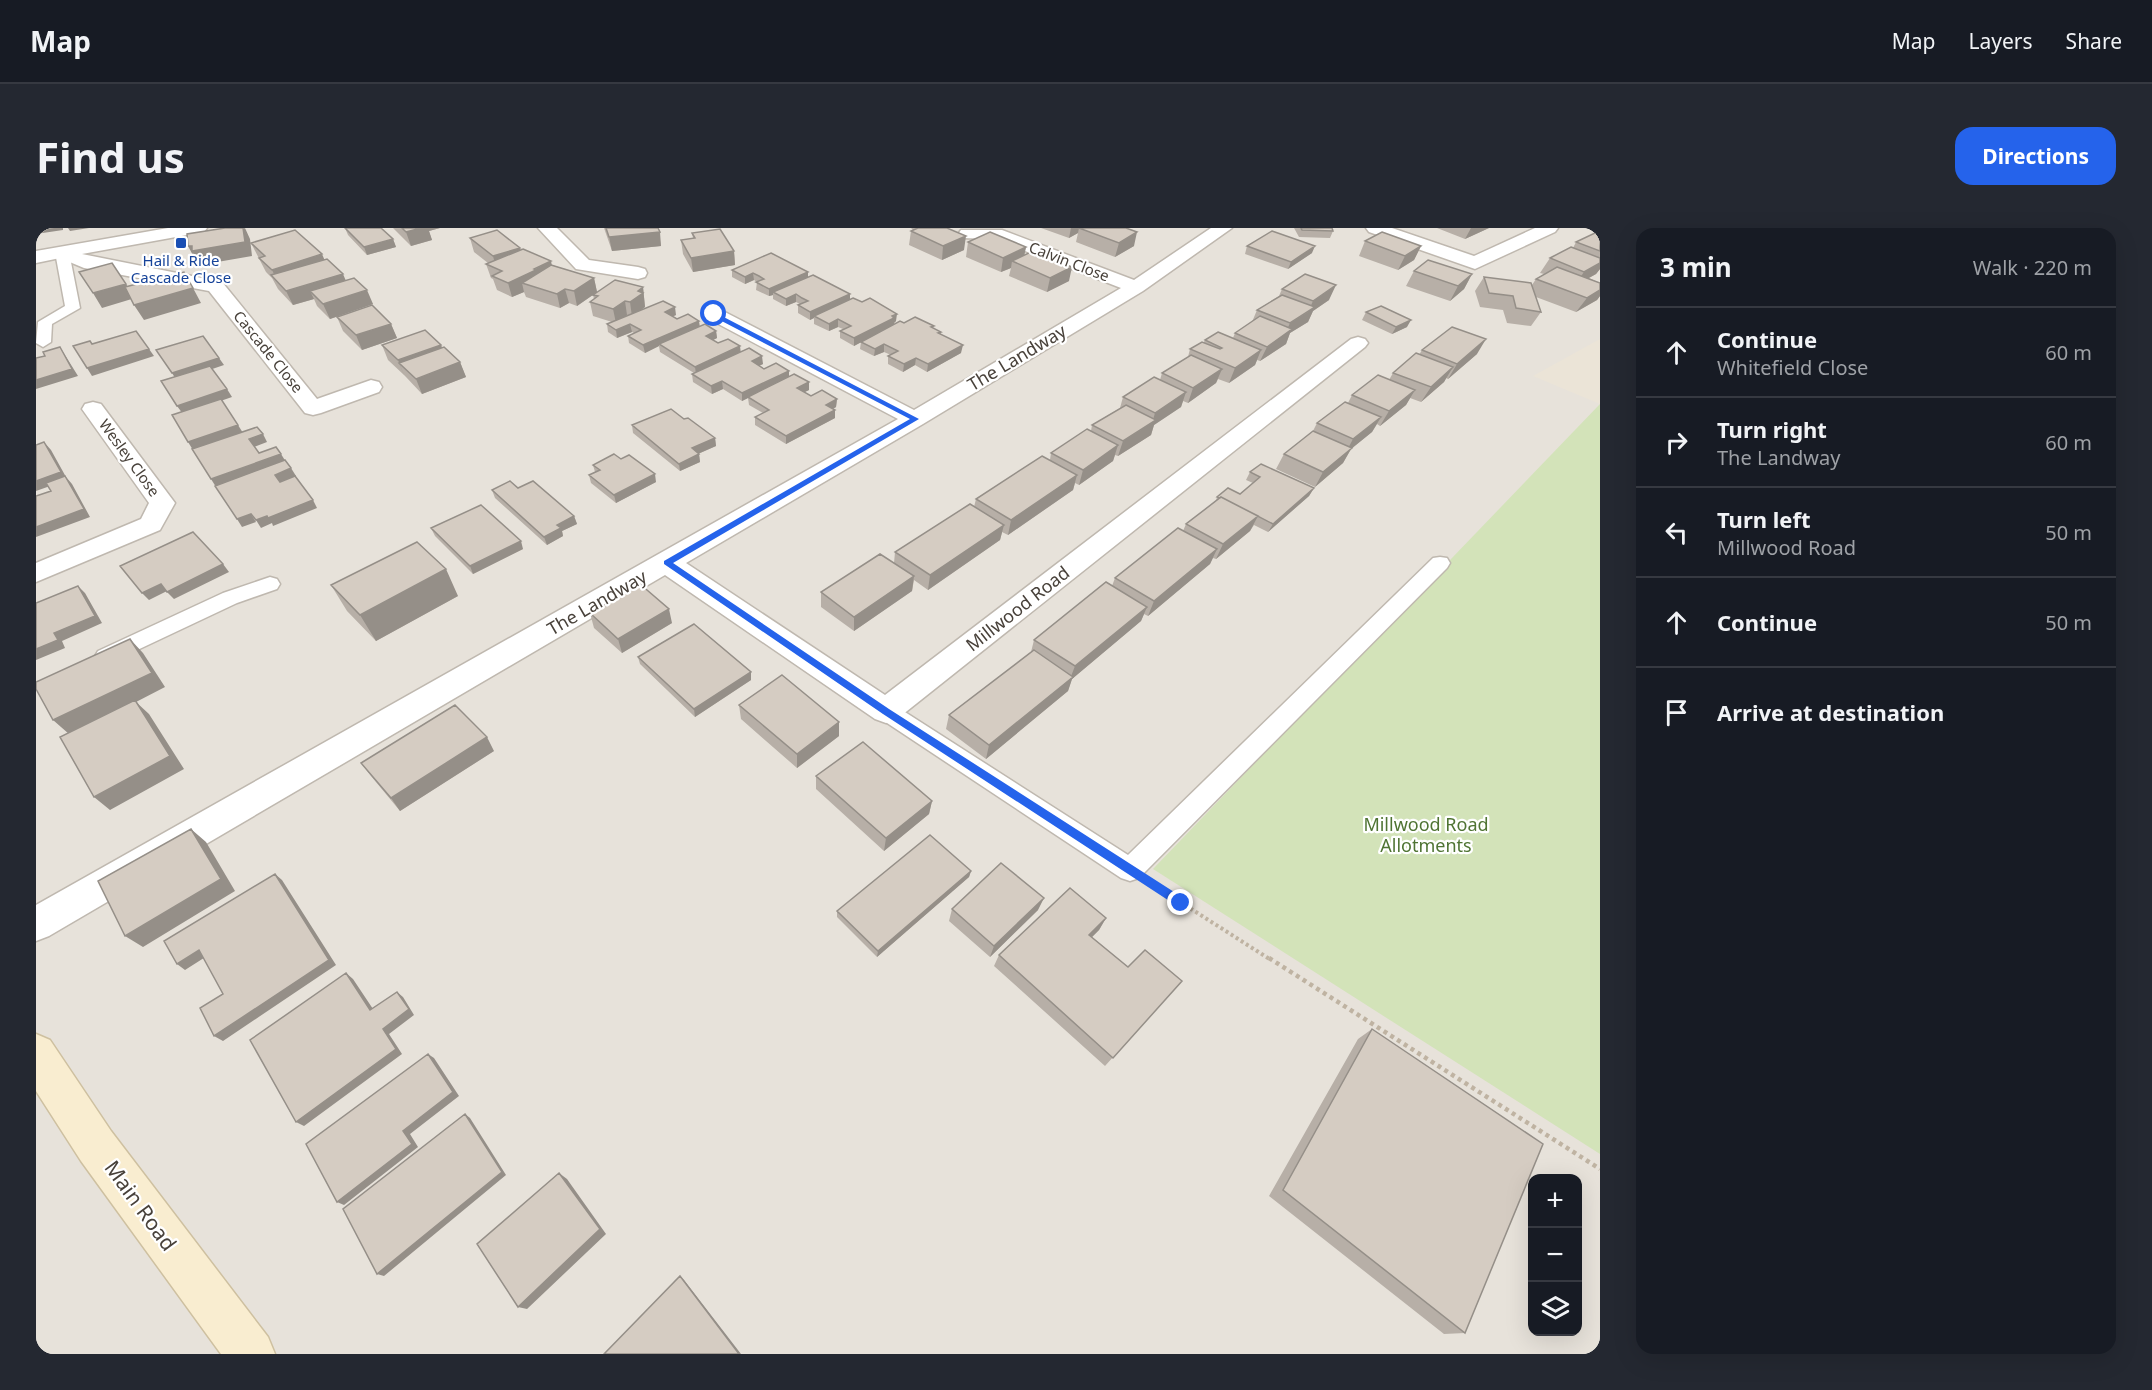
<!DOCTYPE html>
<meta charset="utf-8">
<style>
body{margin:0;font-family:"Noto Sans",sans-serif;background:#242831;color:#f1f3f6}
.controls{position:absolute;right:18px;bottom:18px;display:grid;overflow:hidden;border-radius:12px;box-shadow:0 6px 24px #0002}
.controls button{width:54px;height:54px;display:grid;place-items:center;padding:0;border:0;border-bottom:2px solid #363941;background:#171b24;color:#f1f3f6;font:30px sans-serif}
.stop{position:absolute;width:18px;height:18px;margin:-14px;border:4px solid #2563eb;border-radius:50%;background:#fff}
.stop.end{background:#2563eb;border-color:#fff;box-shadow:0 2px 6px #0008}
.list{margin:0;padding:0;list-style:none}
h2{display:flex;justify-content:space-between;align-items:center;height:78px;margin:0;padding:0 24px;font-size:26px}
h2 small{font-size:20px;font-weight:400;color:#9ea1a6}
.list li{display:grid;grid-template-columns:39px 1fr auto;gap:18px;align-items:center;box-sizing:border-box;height:90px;padding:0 24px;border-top:2px solid #363941}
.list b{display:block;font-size:22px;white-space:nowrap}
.list p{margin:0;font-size:20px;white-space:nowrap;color:#9ea1a6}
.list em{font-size:20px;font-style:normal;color:#9ea1a6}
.icon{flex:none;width:33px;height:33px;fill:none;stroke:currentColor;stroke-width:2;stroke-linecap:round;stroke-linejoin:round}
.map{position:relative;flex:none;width:1564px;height:1126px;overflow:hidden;border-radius:18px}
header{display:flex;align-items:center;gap:36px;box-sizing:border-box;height:84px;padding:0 30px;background:#171b24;border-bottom:2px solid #363941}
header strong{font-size:28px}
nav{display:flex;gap:33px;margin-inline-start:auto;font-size:21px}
.intro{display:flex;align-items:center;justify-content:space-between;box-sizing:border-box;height:144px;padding:0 36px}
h1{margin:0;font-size:42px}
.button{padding:15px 27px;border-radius:18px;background:#2563eb;color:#fff;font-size:21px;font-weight:700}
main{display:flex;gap:36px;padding:0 36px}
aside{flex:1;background:#171b24;border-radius:18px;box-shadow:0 6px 24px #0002}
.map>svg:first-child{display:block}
</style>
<header>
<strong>Map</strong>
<nav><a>Map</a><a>Layers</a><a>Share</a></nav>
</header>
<div class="intro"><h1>Find us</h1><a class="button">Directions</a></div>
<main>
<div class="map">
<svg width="1564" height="1126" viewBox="0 0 1564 1126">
<rect width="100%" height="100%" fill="#f4f1ec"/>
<path fill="#e7e2da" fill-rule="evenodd" d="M0,0H1564V1126H0ZM1496,950H1542V1104H1496Z"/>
<path fill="#ebe4d7" d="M1564,111V176L1497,148Z"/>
<path fill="#d3e3b9" d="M1564,176V926L1117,641Z"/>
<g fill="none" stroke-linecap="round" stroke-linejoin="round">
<g stroke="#bfb8af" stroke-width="3">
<path id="lane" d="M26,20L33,24L44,80L16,96L15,114L7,119L0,115L2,94L29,78L19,24Z
M1404,329L1411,330L1414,335L1411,340L1103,650L1094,653L1085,650L842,489L839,483L842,477L850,474L858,477L1092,627L1397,330Z
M234,349L241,351L244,356L241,361L201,375L78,433L70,436L62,433L59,428L62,423L187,365Z"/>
</g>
<g stroke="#bfb8af" stroke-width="3">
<path id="street" d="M132,0H171L168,4L162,5L46,26L186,54L281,171L335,152L343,154L346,159L343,164L285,185L277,187L269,185L173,63L48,40L24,30L0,35V23Z
M502,0H521L553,32L602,39L609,41L611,45L609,49L602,51L540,41Z
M1175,0H1196L1107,63L887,196L650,335L849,467L1315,111L1322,109L1329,111L1332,115L1329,119L861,491L850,495L839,491L629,347L13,708L0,713V677L862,191L671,90L668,86L671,82H685L878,182L1085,60L958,11L925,10L922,6L925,2H966L1098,52Z
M1330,0H1356L1438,28L1499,0H1522L1519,4L1439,41L1333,4Z
M57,174L65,176L139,275L124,302L0,354V335L105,291L113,275L46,181L49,176Z"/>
</g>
<g stroke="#cec0a0" stroke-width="3">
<path id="secondary" d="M0,806L14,812L75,903L232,1109L239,1126H185L45,933L0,863Z"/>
</g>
<path stroke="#bfb3a2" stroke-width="4" stroke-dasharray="3 3" stroke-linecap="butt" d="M1124,661L1235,732"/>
<path stroke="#bfb3a2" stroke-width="4.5" stroke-dasharray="4 4" stroke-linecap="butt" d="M1233,730L1564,941"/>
<use href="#lane" fill="#fff" fill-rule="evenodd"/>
<use href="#street" fill="#fff" fill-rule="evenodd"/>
<use href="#secondary" fill="#f9edd0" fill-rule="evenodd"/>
</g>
<path fill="#b7afa7" d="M309,0L357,11L360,19L331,27L312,7Z
M357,0H404L393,3L396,12L375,18Z
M568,0H622L625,18L576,23Z
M875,0H911L928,22L906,32L873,17L875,3L877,2Z
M1005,0H1090L1098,18L1079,29L1040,14L1042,5L1033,10Z
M1258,0H1296L1297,3L1294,10L1263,9Z
M1401,0H1453L1429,11Z
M1564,4V41L1560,46L1553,50L1564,55V68L1561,72L1540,84L1500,69L1505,84L1495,98L1471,95L1467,82L1444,79L1439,63L1448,49L1496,57L1500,51L1508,46L1504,45L1514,30L1537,20L1540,14L1563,5Z
M656,5L698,23L699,37L657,44L647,26L645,12L657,10Z
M434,10L485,22L516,37L558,50L561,64L607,59L609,79L606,81L640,87L636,89L641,91L680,103L681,110L677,112L682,115L705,124L727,136L723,138L728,141L753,143V149L773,154V162L768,164L775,168L801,171L800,179L797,181L799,190L750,216L719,197V189L727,185L713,177L712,170L706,173L687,161L676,166L657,154L656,146L658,145L624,124L623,118L609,125L593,115L592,108L598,105L596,104L581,110L572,104L571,96L576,94L557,88L554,74L558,71L557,67L541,78L533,75L524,80L490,69L488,64L476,69L461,62L457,51L455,50L450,36L452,35L438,24Z
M1329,13L1385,18L1378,32L1362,42L1323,28Z
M932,14L990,19L988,27L1033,53L1011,64L973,48L975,40L965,44L930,29Z
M215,15L288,31L309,52L337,76L294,91L281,78L278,71L257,77L242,61L236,50L230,44Z
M1211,18L1276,25L1252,41L1209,26Z
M696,42L772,44V49L814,66V71L860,93L858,95V97L868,95L898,98L897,100L905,104V106L925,125L891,144L879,137L867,144L852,136V128L855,127L848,124L838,128L824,121L825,114L818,118L804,110V103L807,101L802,99L793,103L778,96V90L774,92L762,85V77L764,76L760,74L750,78L737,71V67L733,68L720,62L721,54L718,52L709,56L696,49Z
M1378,43L1436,46L1428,61L1414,73L1370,58Z
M1246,61L1293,72L1277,83L1272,94L1254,105L1250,116L1224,133L1221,132L1219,137L1193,155L1182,151L1180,155L1152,175L1147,173L1145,179L1118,197L1115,207L1082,228L1079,227L1077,233L1043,257L1039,255L1037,262L972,307L966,304L964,312L892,362L878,352L876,363L818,403L785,379V364L858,335L859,324L938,279L940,271L1014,232L1015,225L1055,203L1056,197L1084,180L1087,169L1124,152L1126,145L1152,129L1154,121L1168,114L1169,112L1197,110L1199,105L1216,94L1221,82L1243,68Z
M1330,84L1371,99L1356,106L1326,92Z
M301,89L355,96L361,110L326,122L307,103Z
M346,117H405L406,120L424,134L430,149L386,166L370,149L368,147L352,132Z
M1386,122L1441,126L1412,151L1410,150L1408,154L1385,174L1374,170L1370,177L1344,198L1341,196L1336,204L1315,221L1307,235L1279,259L1240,241L1248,226L1277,203L1281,195L1312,175L1316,167L1353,152L1357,145L1383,127Z
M648,191L679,210L680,218L662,226H663L664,234L644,243L597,205L596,197Z
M557,237L620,254L580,275L555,255L553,247L559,244Z
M1214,244L1278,260L1273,268L1232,304L1218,297L1214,303L1180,331L1177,330L1174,336L1112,388L1108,386L1105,393L1036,451L1032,463L950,531L910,501L913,487L995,424L998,412L1076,358L1079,350L1147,303L1150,296L1180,273L1181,269L1204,266L1217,255L1210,252Z
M482,260L538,288L541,296L526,303L527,308L511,317L459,270L456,262Z
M395,300L487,321L437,346L399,308Z
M295,357L422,368L340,413L311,383Z
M554,385L636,395L586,425L558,400Z
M602,429L715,452L659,489L604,436Z
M703,477L803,494V508L761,540L705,491Z
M458,523L364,583L335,548L325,535Z
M780,548L896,573L893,586L848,623L780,561Z
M935,643L933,649L841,729L801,689V683Z
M916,681L1002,682L954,729L913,693Z
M1070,690L1063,702L1056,709L1092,739L1146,753L1069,838L958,738L963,727Z
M1336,801L1429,1105L1408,1106L1233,968L1322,811Z"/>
<path fill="#958f88" d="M0,0H27V2L0,6Z
M32,0H53L34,3Z
M209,0L214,11L216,28L164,37L161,32L160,33L152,18Z
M385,0H404L393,3L396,12L375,18L370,4Z
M1035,0H1052H1043L1042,5L1033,10Z
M1435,0H1453L1429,11Z
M624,4L625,18L576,23L573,9Z
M1101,4L1098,18L1079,29L1083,15Z
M930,8L928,22L906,32L907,18Z
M357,11L360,19L331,27L328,19Z
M1279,18L1276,25L1252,41L1255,34Z
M1385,18L1378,32L1362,42L1369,28Z
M990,19L987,34L976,33L975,40L965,44L967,30Z
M484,20L488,34L460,40L457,28Z
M698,23L699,37L657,44L655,30Z
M286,26L292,40L243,56L236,42Z
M515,33L518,48L486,55L488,64L476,69L472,55Z
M1564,35V41L1560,46L1538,58L1548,44Z
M1036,39L1033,53L1011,64L1014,50Z
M772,44V51L737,64V67L733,68V61Z
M717,45L718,52L709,56V49Z
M307,46L313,60L274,63L278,71L257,77L250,63Z
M1436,46L1428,61L1414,73L1422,58Z
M558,50L561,64L541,78L538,63Z
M90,56L99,70L66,80L57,65Z
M1300,57L1293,72L1277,83L1272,94L1254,105L1250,116L1224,133L1231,119L1249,106L1254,95L1272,84L1277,73Z
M607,59L609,79L596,89L594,74L602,63Z
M157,60L165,75L108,92L98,77Z
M529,61L533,75L524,80L521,66Z
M331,62L337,76L294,91L287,76Z
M1564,62V68L1561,72L1540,84L1551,70Z
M760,66V74L750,78V71Z
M814,66V73L778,88V90L774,92V84Z
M589,73L591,87L580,95L577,81Z
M639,79L640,87L630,91L629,84Z
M861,86L860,93L858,95V97L818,118V110Z
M802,91V99L793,103V96Z
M1375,92L1371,99L1356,106L1360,99Z
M663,93L664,100L623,116V118L609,125L607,117Z
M355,96L361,110L326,122L320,107Z
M594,96L596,104L581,110L580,102Z
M680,103L681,110L671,115L670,108Z
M1450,111L1441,126L1412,151L1421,136Z
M848,116V124L838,128L839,121Z
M405,117L410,132L363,135L368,147L362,132Z
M927,117L925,125L891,144L892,136Z
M704,118L705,126L660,146L659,139Z
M24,119L42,148L0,161V152Z
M113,121L118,128L56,148L51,140Z
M1225,122L1219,137L1193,155L1199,140Z
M726,128L727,136L716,141V133Z
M183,130L188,137L141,153L136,145Z
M880,130L879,137L867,144L868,136Z
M424,134L430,149L386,166L380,151Z
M1417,139L1408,154L1385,174L1395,159Z
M1186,141L1180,155L1152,175L1157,160Z
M753,143V150L712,169V170L706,173V165Z
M686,153L687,161L676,166L675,158Z
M773,154V162L761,168V160Z
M191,161L196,169L147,186L141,178Z
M1379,162L1370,177L1344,198L1353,183Z
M1150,164L1145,179L1118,197L1115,207L1082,228L1087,213L1116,195L1119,185Z
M801,171L800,179L790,185V177Z
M799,182V190L750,216V208Z
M1345,189L1336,204L1315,221L1307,235L1279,259L1287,244L1309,226L1317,211Z
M202,197L207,205L157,222L152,214Z
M227,206L231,214L218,219L213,211Z
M679,210L680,218L657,228L656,220Z
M8,214L15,222L30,249L36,256L54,289L0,309V299L31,252L0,263V253Z
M1082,217L1077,233L1043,257L1047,242Z
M245,226L250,234L180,259L175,251Z
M663,226L664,234L644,243L643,236Z
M255,240L260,248L243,254L239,247Z
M619,246L620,254L580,275L578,267Z
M1041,247L1037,262L972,307L975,292Z
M1278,260L1273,268L1232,304L1237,296Z
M277,272L281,280L237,298L236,295L225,300L220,292Z
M215,286L220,294L206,299L201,291Z
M538,288L541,296L526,303L527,308L511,317L508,309L521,297Z
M1222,288L1214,303L1180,331L1187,316Z
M968,297L964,312L892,362L894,347Z
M485,313L487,321L437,346L434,338Z
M1181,321L1174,336L1112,388L1118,373Z
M187,336L193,344L138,371L131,364Z
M410,341L422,368L340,413L324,387Z
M878,348L876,363L818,403V389Z
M125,356L131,363L113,372L106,365Z
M42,358L49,365L66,395L26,413L29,420L0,432V421L18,405Z
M1111,379L1105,393L1036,451L1032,463L950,531L953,517L1034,451L1039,438Z
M633,381L636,395L586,425L582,411Z
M94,411L107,425L129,459L100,474L113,486L148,541L74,582L58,569L33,506L17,492Z
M715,444V452L659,489L658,481Z
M803,494V508L761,540V526Z
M451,509L458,523L364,583L355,570Z
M896,573L893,586L848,623L850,610Z
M155,601L170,614L199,663L107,719L89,708Z
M935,643L933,649L841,729L842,723Z
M239,646L246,652L300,737L187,813L178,808Z
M1008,670L1002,682L954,729L958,718Z
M1070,690L1063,702L1047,718L1053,707Z
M163,722L171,728L149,742L141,736Z
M310,745L317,751L341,787L334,782Z
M361,764L367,769L378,787L353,806L366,826L268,898L260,894L347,801Z
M392,826L398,830L423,868L374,906L382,919L308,977L301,974L367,903Z
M429,886L434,890L470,947L348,1048L341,1046Z
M523,945L531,951L570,1006L491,1081L482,1079Z
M644,1048L648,1052L705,1126H703Z"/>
<path fill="#d5ccc2" stroke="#958f88" stroke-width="1.5" d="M189,0H207L209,14L156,23V18H152L151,6Z
M309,0H345L357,11L328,19Z
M366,0H385L370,4Z
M570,0H622L624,4L573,9Z
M882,0H911L930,8L907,18L875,3Z
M1043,0H1090L1101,4L1083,15Z
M1265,0H1296L1297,3L1266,2Z
M684,1L698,23L655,30L645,12L659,10L656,5Z
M259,2L286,26L236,42L223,30L229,28L215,15Z
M461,2L484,20L457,28L434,10Z
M1236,3L1279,18L1255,34L1211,18Z
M954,4L990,19L967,30L932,14Z
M1346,4L1385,18L1369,28L1329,13Z
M1561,4L1564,5V23L1540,14Z
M1535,19L1564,30V35L1548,44L1514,30Z
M487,21L515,33L498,41L500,42L472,55L456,48L466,43L450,36Z
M997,23L1036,39L1014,50L976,33Z
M735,25L772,44L733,61L720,54L728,51L723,48L717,45L709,49L696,42Z
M291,31L307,46L250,63L235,47Z
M1392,32L1436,46L1422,58L1378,43Z
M76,35L90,56L57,65L43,44Z
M515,37L558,50L538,63L529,61L521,66L486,55Z
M1521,39L1564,55V62L1551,70L1500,51Z
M148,44L157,60L98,77L89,59Z
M1269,46L1300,57L1277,73L1246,61Z
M777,47L814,66L774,84L762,77L772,73L766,70L760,66L750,71L737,64Z
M1448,49L1495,55L1505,84L1480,80L1477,68L1453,65Z
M318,50L331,62L287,76L274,63Z
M579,52L607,59L602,63L607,65L594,74L589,73L577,81L554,74L562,68L557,67Z
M1246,67L1279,79L1254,95L1221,82Z
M817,70L826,74L834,70L861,86L856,88L858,90L818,110L804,103L815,98L802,91L793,96L778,88Z
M627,73L639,79L629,84L641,91L652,86L663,93L607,117L592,108L605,102L594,96L580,102L571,96Z
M336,77L355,96L320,107L301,89Z
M1345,78L1375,92L1360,99L1330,84Z
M1224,88L1256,101L1231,119L1199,105Z
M879,89L898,98L895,99L905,104L902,105L927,117L892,136L880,130L868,136L852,128L862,123L848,116L839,121L825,114L864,93L868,95Z
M669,96L680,103L670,108L682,115L692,111L704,118L659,139L623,116Z
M1416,99L1450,111L1421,136L1386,122Z
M389,102L405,117L362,132L346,117Z
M100,103L113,121L51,140L37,118L54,113L56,116Z
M1182,104L1225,122L1199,140L1154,121L1166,114L1184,121L1186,120L1169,112Z
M167,108L183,130L136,145L120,122Z
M24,119L36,141L0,152V130L9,128L7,124Z
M408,119L424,134L380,151L363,135Z
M713,120L726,128L716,133L728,141L740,135L753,143L706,165L686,153L675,158L656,146Z
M1380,125L1417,139L1395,159L1357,145Z
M1155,127L1186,141L1157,160L1126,145Z
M174,138L191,161L141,178L125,153Z
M758,146L773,154L761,160L775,168L786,162L801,171L790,177L799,182L750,208L719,189L733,182L712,169Z
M1342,147L1379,162L1353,183L1316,167Z
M1118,149L1150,164L1119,185L1087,169Z
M185,171L202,197L152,214L136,187Z
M1309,174L1345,189L1317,211L1281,195Z
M1090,177L1120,192L1087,213L1056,197Z
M635,181L648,191L652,190L679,210L656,220L663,226L643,236L596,197Z
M221,199L227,206L213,211L223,225L240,219L245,226L175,251L156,221Z
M1051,201L1082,217L1047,242L1015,225Z
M1277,203L1316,220L1287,244L1248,226Z
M8,214L25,244L0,253V217Z
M578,226L585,231L593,227L619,246L578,267L553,247L564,242L557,237Z
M1006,228L1041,247L975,292L940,271Z
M249,232L255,240L239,247L244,254L259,248L277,272L232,290L231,288L220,292L215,286L201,291L179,258Z
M1225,236L1278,260L1237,296L1185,269L1184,270L1181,269L1192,260L1204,266L1224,249L1214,244Z
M29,248L48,281L0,299V268L15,263L10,255Z
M474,253L482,260L497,253L538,288L521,297L525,300L508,309L456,262Z
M1185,269L1222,288L1187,316L1150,296Z
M934,276L968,297L894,347L859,324Z
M445,277L485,313L434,338L395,300Z
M1142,300L1181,321L1118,373L1079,350Z
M157,304L187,336L131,364L125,356L106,365L84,338Z
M381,314L410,341L324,387L295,357Z
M844,326L878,348L818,389L785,364Z
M1070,354L1111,379L1039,438L998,412Z
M604,356L633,381L582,411L554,385Z
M42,358L59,388L18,405L22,412L0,421V375Z
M658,396L715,444L658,481L602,429Z
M94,411L116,445L17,492L0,461V454Z
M998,422L1037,449L953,517L913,487Z
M746,447L803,494L761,526L703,477Z
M99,472L134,528L58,569L24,509Z
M419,477L451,509L355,570L325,535Z
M827,514L896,573L850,610L780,548Z
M155,601L185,651L89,708L62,653Z
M894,607L935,643L842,723L801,683Z
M965,635L1008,670L958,718L916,681Z
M239,646L293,732L178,808L164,780L187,766L163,722L141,736L128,713Z
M1034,660L1070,690L1053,707L1092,739L1109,722L1146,753L1077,830L963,727Z
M310,745L334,782L361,764L373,781L347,801L360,821L260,894L214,812Z
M1336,801L1507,916L1429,1105L1247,962Z
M392,826L417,864L367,903L376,916L301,974L270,916Z
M429,886L466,944L341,1046L307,981Z
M523,945L564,1001L482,1079L441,1016Z
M644,1048L703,1126H568Z"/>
<path fill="#2563eb" d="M676,85H680L883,191L637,335L853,481L1149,671V678H1141L847,486L628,336V333L874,191L676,88Z"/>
<rect fill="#1a4fb4" stroke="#fff" stroke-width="2" x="139" y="9" width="12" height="12" rx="3"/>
<g text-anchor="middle" stroke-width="4.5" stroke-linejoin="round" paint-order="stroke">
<g font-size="15" fill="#164399" stroke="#fff">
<text x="145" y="38">Hail &amp; Ride<tspan x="145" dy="17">Cascade Close</tspan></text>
</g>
<g font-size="15" fill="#48413a" stroke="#fff">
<text transform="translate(1033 34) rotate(21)" y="5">Calvin Close</text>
<text transform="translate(232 124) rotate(51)" y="5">Cascade Close</text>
<text transform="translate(93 230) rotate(54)" y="5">Wesley Close</text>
</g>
<g font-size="18" fill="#48413a" stroke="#fff">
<text transform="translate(981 130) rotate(-31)" y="6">The Landway</text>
<text transform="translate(561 375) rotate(-30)" y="6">The Landway</text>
<text transform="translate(982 381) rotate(-38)" y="6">Millwood Road</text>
</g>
<g font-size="18" fill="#4f7433" stroke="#fff">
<text x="1390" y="603">Millwood Road<tspan x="1390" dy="21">Allotments</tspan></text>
</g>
<g font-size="21" fill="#48413a" stroke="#fff">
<text transform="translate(104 978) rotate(54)" y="7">Main Road</text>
</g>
</g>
</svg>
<div class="controls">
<button>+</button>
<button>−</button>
<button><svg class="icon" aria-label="layers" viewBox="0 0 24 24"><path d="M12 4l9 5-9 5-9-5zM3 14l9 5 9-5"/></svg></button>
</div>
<div class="stop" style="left:678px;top:86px"></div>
<div class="stop end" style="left:1145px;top:675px"></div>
</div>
<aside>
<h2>3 min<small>Walk · 220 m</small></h2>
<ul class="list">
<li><svg class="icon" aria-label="ahead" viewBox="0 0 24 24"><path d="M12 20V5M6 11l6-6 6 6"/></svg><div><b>Continue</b><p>Whitefield Close</p></div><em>60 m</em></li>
<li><svg class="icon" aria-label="right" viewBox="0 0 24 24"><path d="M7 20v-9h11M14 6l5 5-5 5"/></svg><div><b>Turn right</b><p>The Landway</p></div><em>60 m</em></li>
<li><svg class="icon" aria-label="left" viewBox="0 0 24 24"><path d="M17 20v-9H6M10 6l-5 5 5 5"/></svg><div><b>Turn left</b><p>Millwood Road</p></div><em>50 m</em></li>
<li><svg class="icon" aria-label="ahead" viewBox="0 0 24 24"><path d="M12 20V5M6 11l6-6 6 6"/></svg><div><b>Continue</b></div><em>50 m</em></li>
<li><svg class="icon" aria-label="arrive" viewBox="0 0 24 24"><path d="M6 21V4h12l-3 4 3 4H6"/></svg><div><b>Arrive at destination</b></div></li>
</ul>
</aside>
</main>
